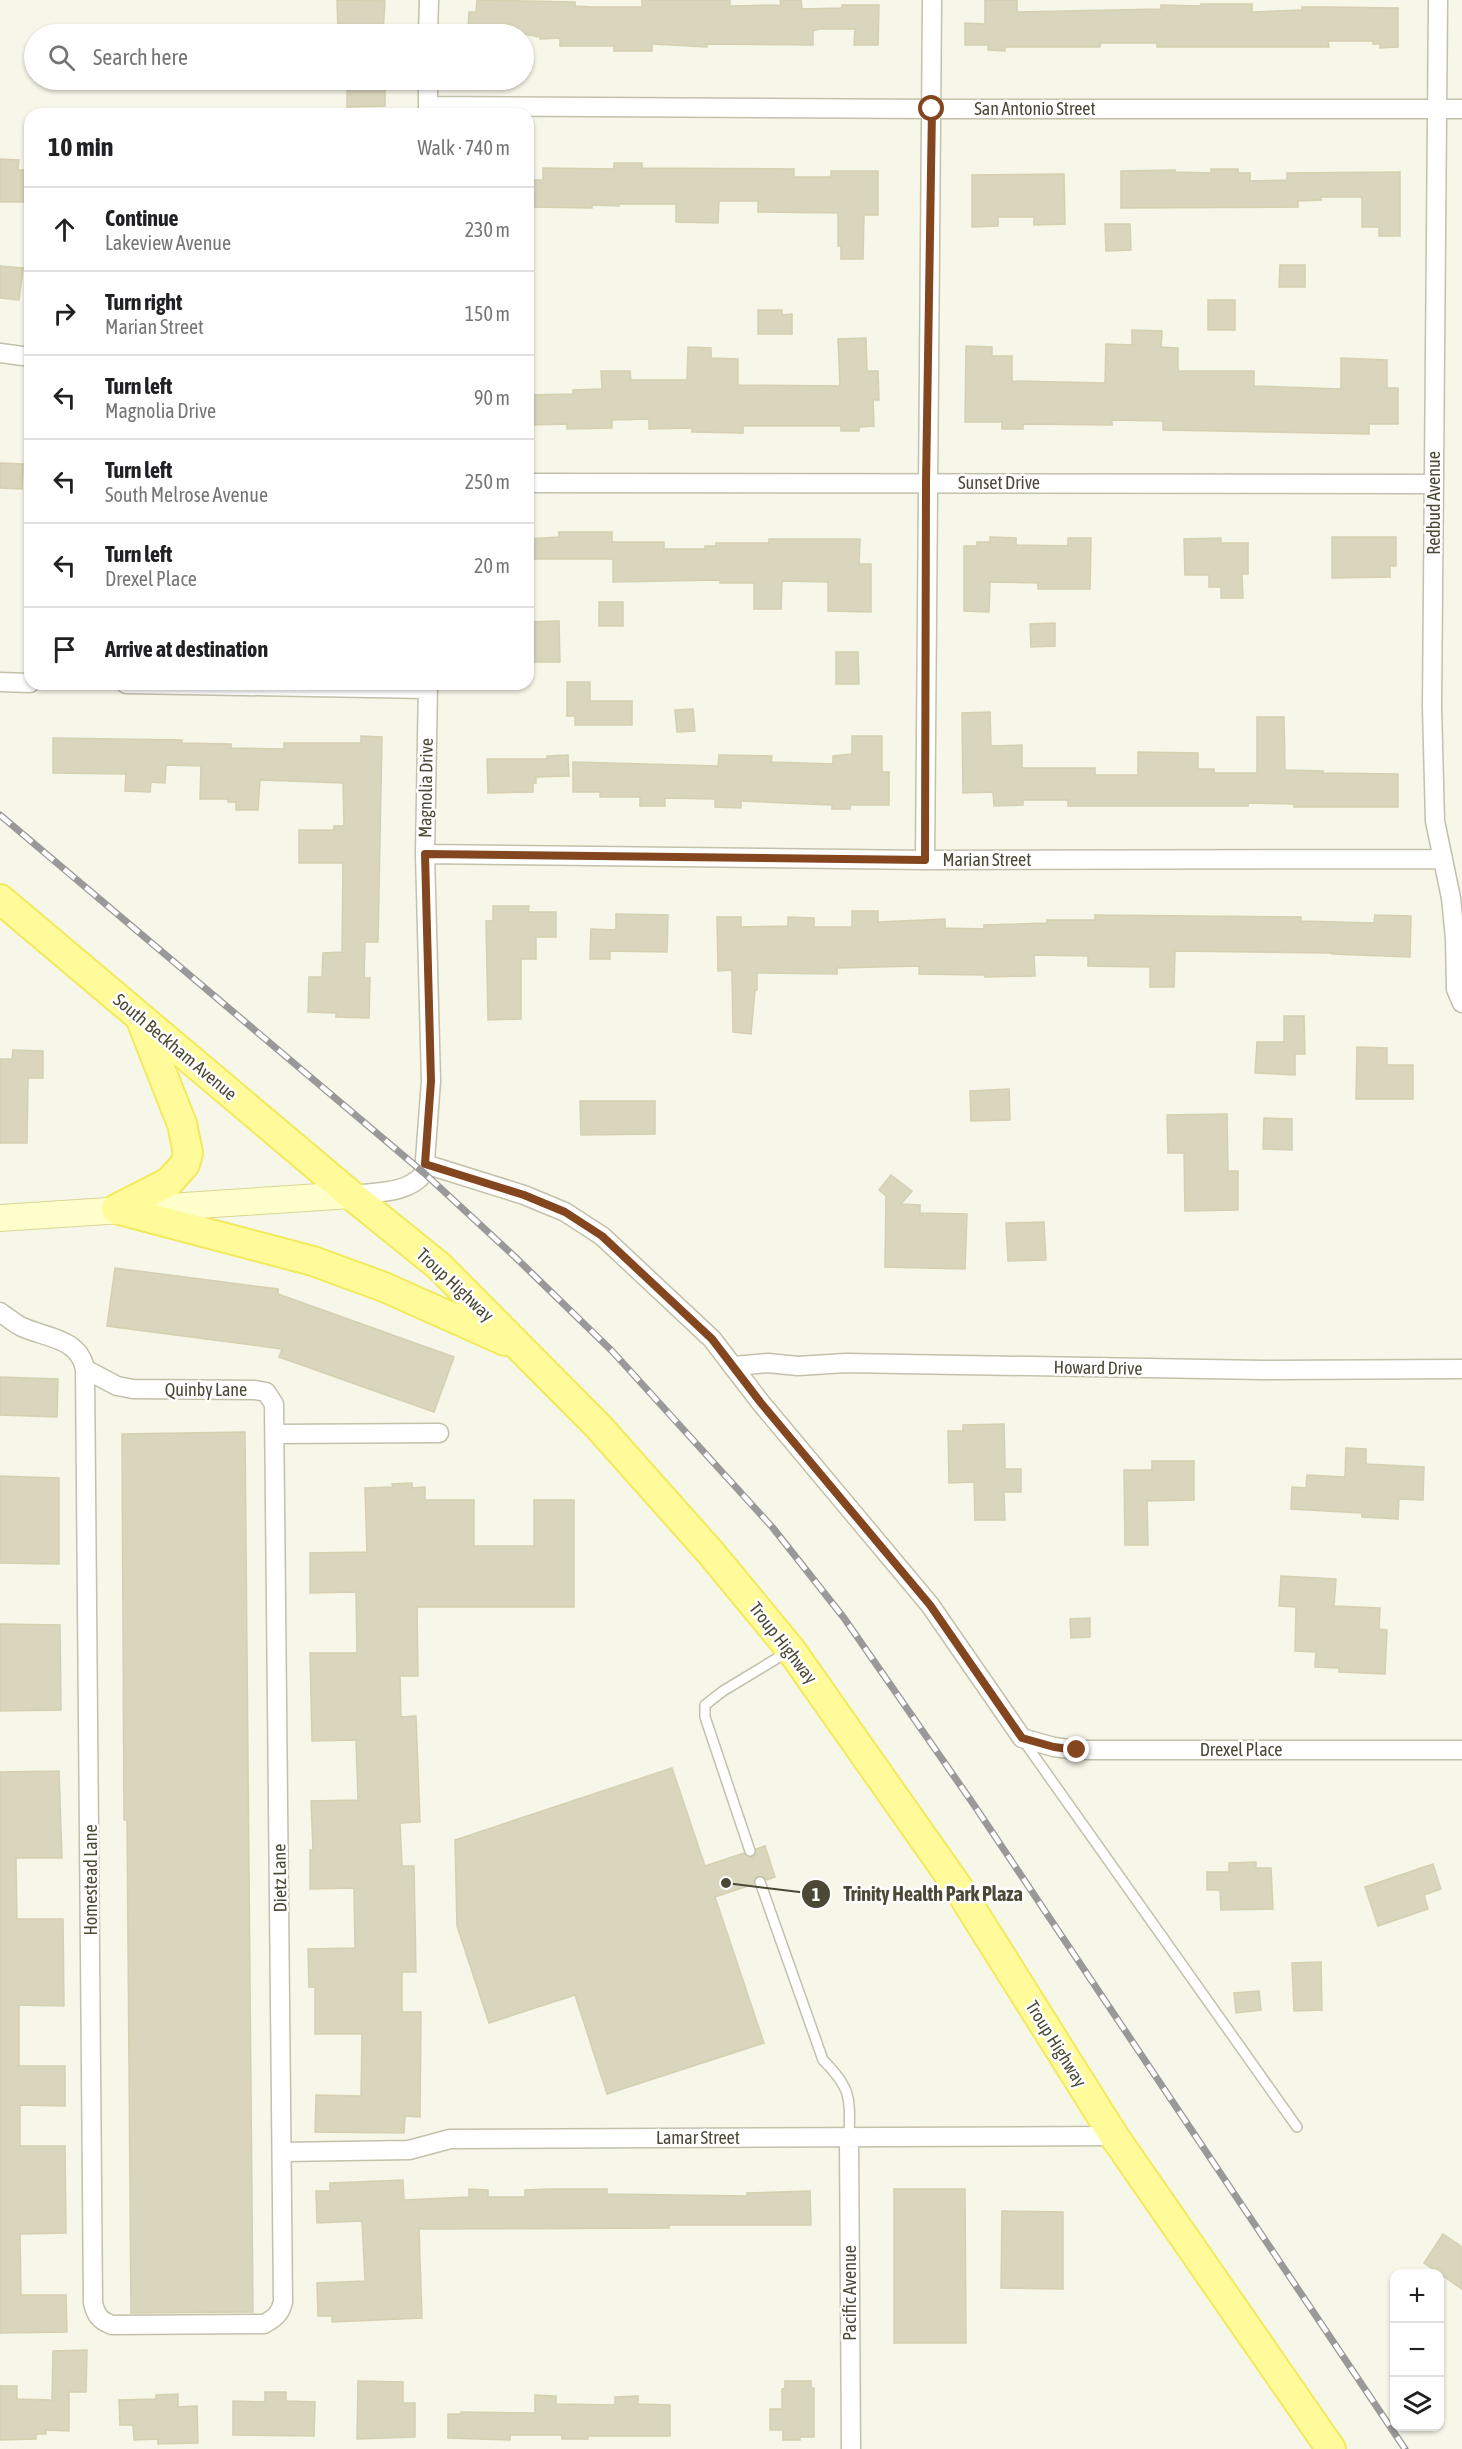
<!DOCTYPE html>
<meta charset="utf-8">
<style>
body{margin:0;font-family:"Asap Condensed",sans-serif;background:#f2f2f2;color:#202124}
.controls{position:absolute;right:18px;bottom:18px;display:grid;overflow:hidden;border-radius:12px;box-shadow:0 2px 4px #0004}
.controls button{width:54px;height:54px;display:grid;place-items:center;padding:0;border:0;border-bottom:2px solid #e0e0e0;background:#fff;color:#202124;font:30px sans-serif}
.stop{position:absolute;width:18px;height:18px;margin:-14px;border:4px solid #84461f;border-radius:50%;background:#fff}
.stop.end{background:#84461f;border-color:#fff;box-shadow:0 2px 6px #0008}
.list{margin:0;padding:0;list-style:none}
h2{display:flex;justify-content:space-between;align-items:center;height:78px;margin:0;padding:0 24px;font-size:26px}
h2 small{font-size:20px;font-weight:400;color:#757577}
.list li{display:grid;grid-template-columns:39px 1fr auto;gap:18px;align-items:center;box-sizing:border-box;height:84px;padding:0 24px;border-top:2px solid #e0e0e0}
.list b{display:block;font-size:22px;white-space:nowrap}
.list p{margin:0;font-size:20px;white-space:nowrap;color:#757577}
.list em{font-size:20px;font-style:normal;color:#757577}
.icon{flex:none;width:33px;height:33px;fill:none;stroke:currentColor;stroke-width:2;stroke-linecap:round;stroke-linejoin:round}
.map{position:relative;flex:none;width:1462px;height:2449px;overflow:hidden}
.search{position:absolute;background:#fff;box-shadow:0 2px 4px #0004;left:24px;top:24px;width:510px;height:66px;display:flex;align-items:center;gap:15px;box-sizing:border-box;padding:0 21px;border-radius:33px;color:#757577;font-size:22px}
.panel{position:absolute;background:#fff;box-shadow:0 2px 4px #0004;left:24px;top:108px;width:510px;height:582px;border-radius:18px}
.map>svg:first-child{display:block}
</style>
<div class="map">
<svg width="1462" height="2449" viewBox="0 0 1462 2449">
<rect width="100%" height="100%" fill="#f6f6e9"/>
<path fill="#dad5bd" stroke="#d5d0af" stroke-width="1.5" d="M337,0L385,1L383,34H354V30H338Z
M477,0L575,2V6L592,7H642V0H730V6L781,5L780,0H801L802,9L842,8V5H879L878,45H854L855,29H819L813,31V45L707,44V47L652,44V51H614V46H560V38L540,39V37L524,34H479L480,32L468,31L469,12H476Z
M985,0H1017V12L1161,9V5L1201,6V4H1252V12L1302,10V7H1328L1398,8V47L1380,48V44H1373V41H1328L1329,47H1157V43H1100V47H1005V51L988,50V45H965V23L985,24Z
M347,80H380V82H385V106L347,107Z
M0,159L19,160L18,170H30V202H0Z
M614,163H642V168L794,169V177H831V171H878V215H864L863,259H841V246H838V213L758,212V201H719L718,223L676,222V204H619V206L592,205V208L531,207V180H543V168L614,169Z
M1211,169H1238V173H1250V181L1287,180V173L1400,172V236H1379V227H1362V197H1321V200L1298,201V207L1121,208V171L1175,170V172L1211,173Z
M1064,174L1065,224L1034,225V217H998V226L972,227V175Z
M1105,224H1130L1131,250L1106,251Z
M1280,265H1305V287H1279Z
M0,266L23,268L19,300L0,298Z
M1208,300H1235V330H1208Z
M758,310H782V315L792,314V334H758Z
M1132,330L1162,331L1161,347L1178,348V371H1254V386L1341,389V358L1387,360V388H1398V424H1369V434L1163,430V421L1112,420V425L1023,424V429H1002V422H965L966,346L992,347V356H1012V381L1105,383L1106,344L1132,345Z
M866,338L867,371H878L879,400H873L874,426L859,427V431H841V426H743V433L692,432V428L649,429V419L612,420V428L567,429V424L528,425V395L573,394V390L602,389L601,371H630L631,380H687L688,347L711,348V358L738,359V385L840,386L838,339Z
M0,463L23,464L22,489L0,488Z
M559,532H612V542H664V549H705V546H716V543H769V539H860L859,564H871V612L828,611V582L782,581L781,609H754V583H720V580L613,582V559H528V539L559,537Z
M990,537L1016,538V545L1068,546V538H1091L1090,589H1038V583L990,582L989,612L964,611V546H977V542H990Z
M1332,537H1396V566H1390V577L1332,578Z
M1221,538V543H1248V574H1242L1243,598H1221V587H1209V575H1185L1184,539Z
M599,602H623V626H599Z
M559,621L560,662H528V622Z
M1055,623V646L1031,647L1030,624Z
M836,652H858L859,684H836Z
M567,682H590V701H632V725H575V716H567Z
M693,709L695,731L677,732L675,710Z
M990,712L991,746L1022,745V768H1095V775H1138V752L1198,753V769H1214V773H1257V717H1284L1285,770L1323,771V773L1398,774V807H1294V804L1248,803V806H1068V800H1023V805L994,806L993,792L963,793L962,713Z
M361,736L382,737L378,942H365L364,978H370L369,1018L336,1017V1013L308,1012L309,977H322L323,953L342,952L343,863H299V830H334V826H344L343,783L260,780L258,810H236V802H228V799H200L201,766L166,765L165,783L151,782L150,792L125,791L126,774L53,773V738L182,740V743L231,744V748L284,749V743H361Z
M852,736H882V772H889V805H850V809H832V805L741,801V808L715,807V799L665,798V806H640V797H600V792H573V762L718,766L719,755L772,756L771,762L833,764V756L852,754Z
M568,755L569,776L536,777V783H533V792L488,793L487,759H547V756Z
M493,906H529L528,912H556V937H536V959H521V1019L488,1020L486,921H493Z
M852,911H878V922L945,919V928L984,929V925L1047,923V920H1095V915L1301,917V921L1374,923L1375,915L1411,916L1410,957L1332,954V953L1175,951L1174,987H1150V967L1088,966V956L1034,955L1035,976L985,977V975L919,974V966L837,968V974L757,973V990H755L751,1034L733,1032L732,970L718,971L717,917H741V927L788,926V917L814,918V927H852Z
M616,914L668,915L667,952L610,951V959H590L591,929L616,930Z
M1284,1016H1304L1305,1054H1295V1075L1255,1073L1257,1042H1284Z
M1357,1047L1387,1048V1065H1413V1099H1356Z
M13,1050L43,1051V1078H28L27,1143H0V1059H12Z
M1009,1089L1010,1120L971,1121L970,1091Z
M580,1101H655V1134L581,1135Z
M1227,1114L1228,1171H1238V1210L1185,1211L1184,1153H1168L1167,1115Z
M1264,1118L1292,1119V1150L1263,1149Z
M891,1175L912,1191L901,1204L920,1205V1213L967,1214L965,1269L885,1267L886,1196L879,1190Z
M1044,1222L1046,1260L1008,1261L1006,1223Z
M115,1268L278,1289V1294L454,1357L434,1412L279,1357L282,1349L107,1326Z
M0,1377L58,1379L57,1417L0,1415Z
M1004,1424L1005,1469H1021V1492H1004L1005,1520H975L974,1482L949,1483L948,1431H963V1425Z
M245,1432L253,2312L131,2313L127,1820H124L122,1434Z
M1346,1448L1366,1449V1464L1424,1467L1423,1500L1399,1499L1398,1519L1362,1517V1513L1291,1509L1292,1487L1306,1488L1307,1475L1345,1477Z
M1152,1461H1194V1500L1147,1501L1148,1545H1125L1124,1470H1152Z
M0,1476L59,1478V1564L0,1563Z
M412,1483V1488L425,1487V1500H474V1546H534V1500H574V1607H417L418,1676H400L401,1717L416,1716L420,1822L400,1823L402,1866H414L416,1972H402V2012H421L420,2117L405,2116L404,2133L315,2132L316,2095L361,2096L362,2034H315V1987H309L308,1949L355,1948L354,1888L310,1889V1850H313L311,1801L358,1800L356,1740L312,1741L310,1653H357L356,1592L310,1593V1553L367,1552L365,1488L393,1487L392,1484Z
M1281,1576L1336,1579L1334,1606L1380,1608L1379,1629L1387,1630L1385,1674L1339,1672V1668L1315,1667L1316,1652L1295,1651L1296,1607L1279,1606Z
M1090,1618V1637L1071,1638L1070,1619Z
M0,1624L60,1625L61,1710L0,1711Z
M672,1768L705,1866L744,1853L752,1858L755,1855L756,1849L765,1846L775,1877L766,1880L764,1877L758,1876L755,1878L754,1884L715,1897L764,2043L607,2094L575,1995L489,2023L457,1926L455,1840Z
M59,1771L62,1858H16L17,1919H63L64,2006L19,2005V2066H65V2106L20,2105V2146H65L66,2233L20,2234L21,2295H66L67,2332L0,2333V1772Z
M1256,1862V1868H1271L1273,1909L1221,1910L1220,1890H1207V1872H1229V1863Z
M1433,1864L1441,1889L1424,1895L1428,1909L1378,1926L1365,1887Z
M1321,1962L1322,2010L1294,2011L1292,1963Z
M1259,1991L1261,2010L1236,2013L1234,1993Z
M403,2180L404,2200L469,2197V2189L488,2190V2197H525V2190L549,2189H607V2194L747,2196V2193L810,2191L811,2225H669V2228L419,2229L422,2318L332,2322V2316H318L317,2283L365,2281L362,2221L317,2223L316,2191H330V2183Z
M894,2189H965L966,2343H894Z
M1002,2211L1063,2212V2289L1001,2288Z
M1443,2234L1462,2247V2289L1424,2263Z
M87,2350L86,2392H69V2431L46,2430V2434H36V2439L0,2440V2386H17V2399L52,2400L53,2351Z
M358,2381L403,2382V2403H415V2437L357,2439Z
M785,2381H811V2388H814V2437H800V2440H783V2430H770V2409H782V2389L785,2388Z
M265,2392H286V2401L315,2402L314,2436L233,2435V2401L265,2402Z
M178,2394V2407L197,2406L198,2443L158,2444V2439L134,2440L133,2425H120L119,2400L156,2399V2395Z
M535,2395L556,2396V2404L615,2405V2397L638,2396V2404L670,2405V2436H588V2439H562V2435H510V2440L448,2438V2414H461V2412L535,2413Z"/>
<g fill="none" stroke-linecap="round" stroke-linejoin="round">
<g stroke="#c3c1aa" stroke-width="12">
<path id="service" d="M1023,1740L1297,2127
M750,1851L705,1717V1705L723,1691L789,1651
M760,1882L823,2060C852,2089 850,2098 849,2137"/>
</g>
<g stroke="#c3c1aa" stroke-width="21">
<path id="minor" d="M1438,0L1432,707L1435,821L1451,898L1455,938L1456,989L1462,1003
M428,34L429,0
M428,106L932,109H1462
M428,114V80
M0,353L30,357
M528,483L1434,484
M0,682L30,683
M126,684L428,689
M425,854L925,860L1441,859
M925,860L932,0
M425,1164L524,1195L565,1212L602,1236L712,1339L761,1403L930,1605L1022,1738L1054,1747L1077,1750H1462
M351,1195C375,1192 409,1194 424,1173L431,1081L425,854L428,684
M0,1312C7,1317 13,1322 20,1326C44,1338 79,1337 85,1369L93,2303C96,2315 99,2320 112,2325L264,2324C275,2318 280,2314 283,2302L274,1404L266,1392L255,1390L133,1389L117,1386L85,1369
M734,1366L768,1363L798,1366L846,1363L1264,1370L1462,1369
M275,1434L439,1433
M849,2137L851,2449
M283,2152L409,2150L450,2139L1114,2136"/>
</g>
<g stroke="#d8d792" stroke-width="28">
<path id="secondary" d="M0,1218L351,1195"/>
</g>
<g stroke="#f2ea5b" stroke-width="32">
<path id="primary" d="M0,899L351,1195L439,1266L598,1426L711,1553L791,1650L957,1886L1114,2136L1331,2449
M116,1209L313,1261L384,1287L505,1341
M116,1209L169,1182L185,1164L188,1153L182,1124L141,1020"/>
</g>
<use href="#service" stroke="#fff" stroke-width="9"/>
<use href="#minor" stroke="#fff" stroke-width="18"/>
<use href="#secondary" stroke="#ffffcb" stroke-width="26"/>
<use href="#primary" stroke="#fffb9a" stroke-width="28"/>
<g stroke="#999" stroke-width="7">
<path id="rail" d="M0,815L424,1173L513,1255L612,1351L773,1528L844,1618L974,1805L1405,2449"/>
</g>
<use href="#rail" stroke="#fff" stroke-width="4.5" stroke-dasharray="14" stroke-linecap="butt"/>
</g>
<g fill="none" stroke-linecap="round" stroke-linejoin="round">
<path stroke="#84461f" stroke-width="8" d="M932,109L926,483L925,860L425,854L431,1081L425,1164L524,1195L565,1212L602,1236L712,1339L761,1403L930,1605L1022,1738L1054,1747L1077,1750"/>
</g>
<g text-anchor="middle" stroke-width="5" stroke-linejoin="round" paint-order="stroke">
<g font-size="18" fill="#4b4836" stroke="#fff">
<text x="1035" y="115">San Antonio Street</text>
<text x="999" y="489">Sunset Drive</text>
<text transform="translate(1434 503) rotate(-90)" y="6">Redbud Avenue</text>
<text transform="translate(426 788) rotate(-89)" y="6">Magnolia Drive</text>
<text x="987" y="866">Marian Street</text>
<text transform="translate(175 1047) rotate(40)" y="6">South Beckham Avenue</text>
<text transform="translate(455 1285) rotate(43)" y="6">Troup Highway</text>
<text transform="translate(1098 1368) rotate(1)" y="6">Howard Drive</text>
<text x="206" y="1396">Quinby Lane</text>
<text transform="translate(783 1643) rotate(52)" y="6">Troup Highway</text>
<text x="1241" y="1756">Drexel Place</text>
<text transform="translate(280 1878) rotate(-91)" y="6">Dietz Lane</text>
<text transform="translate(91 1880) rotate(-90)" y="6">Homestead Lane</text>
<text transform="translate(1056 2044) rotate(58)" y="6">Troup Highway</text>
<text x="698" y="2144">Lamar Street</text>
<text transform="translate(850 2293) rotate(-90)" y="6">Pacific Avenue</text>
</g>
</g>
<path fill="none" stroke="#4b4836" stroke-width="2" d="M726 1883L816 1894"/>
<g fill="#4b4836" stroke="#fff" stroke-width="2">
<circle cx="726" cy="1883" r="6"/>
<circle cx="816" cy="1894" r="15"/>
</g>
<g font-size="18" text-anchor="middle" font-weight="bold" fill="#fff">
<text x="816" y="1901">1</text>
</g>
<g font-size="20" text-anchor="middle" font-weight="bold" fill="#4b4836" stroke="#fff" stroke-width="5" stroke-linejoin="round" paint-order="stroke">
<text x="933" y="1901">Trinity Health Park Plaza</text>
</g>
</svg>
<div class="controls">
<button>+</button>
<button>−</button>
<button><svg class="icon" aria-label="layers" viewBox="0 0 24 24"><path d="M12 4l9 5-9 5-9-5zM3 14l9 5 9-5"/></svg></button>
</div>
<div class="stop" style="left:932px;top:109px"></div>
<div class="stop end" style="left:1077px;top:1750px"></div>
<div class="search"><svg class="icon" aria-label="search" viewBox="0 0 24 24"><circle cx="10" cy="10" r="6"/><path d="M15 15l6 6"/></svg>Search here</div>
<section class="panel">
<h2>10 min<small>Walk · 740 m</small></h2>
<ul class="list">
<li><svg class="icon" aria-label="ahead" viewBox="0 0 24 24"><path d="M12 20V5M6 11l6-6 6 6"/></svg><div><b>Continue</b><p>Lakeview Avenue</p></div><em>230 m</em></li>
<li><svg class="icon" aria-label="right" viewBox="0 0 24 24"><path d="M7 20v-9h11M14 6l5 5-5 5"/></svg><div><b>Turn right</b><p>Marian Street</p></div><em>150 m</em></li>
<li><svg class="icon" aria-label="left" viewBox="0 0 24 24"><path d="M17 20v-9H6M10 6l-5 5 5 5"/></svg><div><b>Turn left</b><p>Magnolia Drive</p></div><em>90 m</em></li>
<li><svg class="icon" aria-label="left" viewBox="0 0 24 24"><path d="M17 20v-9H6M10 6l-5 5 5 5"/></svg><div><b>Turn left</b><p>South Melrose Avenue</p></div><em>250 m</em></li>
<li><svg class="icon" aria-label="left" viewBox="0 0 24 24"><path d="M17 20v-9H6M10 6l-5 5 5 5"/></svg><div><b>Turn left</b><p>Drexel Place</p></div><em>20 m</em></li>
<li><svg class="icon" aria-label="arrive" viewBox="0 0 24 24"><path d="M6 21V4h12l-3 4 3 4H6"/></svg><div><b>Arrive at destination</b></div></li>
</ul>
</section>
</div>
